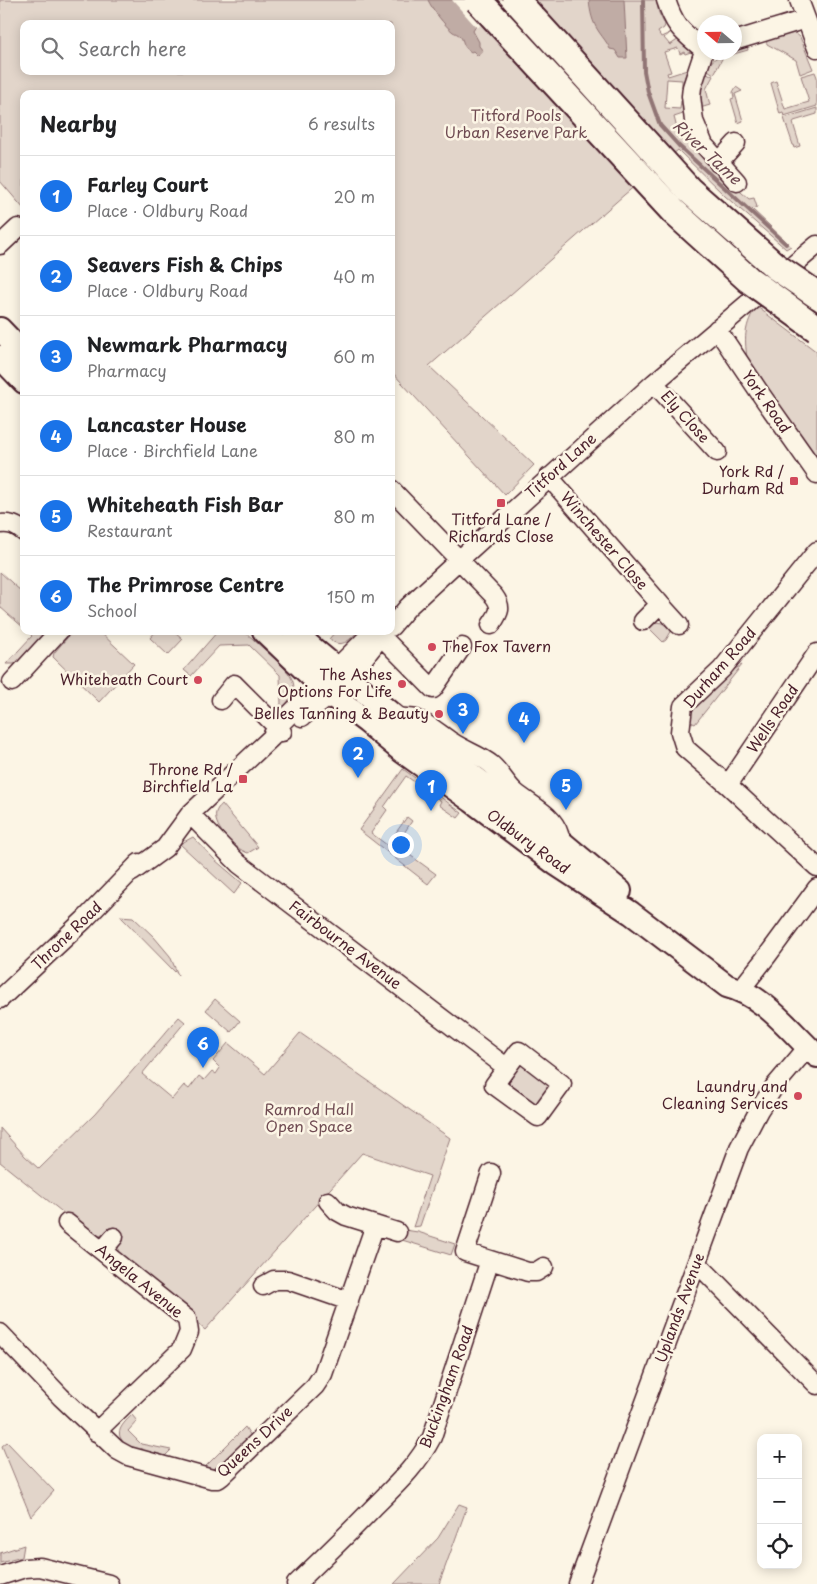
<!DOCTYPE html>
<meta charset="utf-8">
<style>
body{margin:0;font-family:"Playpen Sans",sans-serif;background:#f6f6f6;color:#202124}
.controls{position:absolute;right:15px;bottom:15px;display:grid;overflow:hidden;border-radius:10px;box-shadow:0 2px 12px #0003}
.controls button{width:45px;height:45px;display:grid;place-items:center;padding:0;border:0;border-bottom:1px solid #e0e0e0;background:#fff;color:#202124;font:25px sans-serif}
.compass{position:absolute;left:697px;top:15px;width:45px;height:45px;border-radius:50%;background:#fff;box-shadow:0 2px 12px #0003;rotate:290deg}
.you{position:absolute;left:400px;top:844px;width:18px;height:18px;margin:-12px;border:4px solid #fff;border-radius:50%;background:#1a73e8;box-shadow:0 0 0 8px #1a73e833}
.badge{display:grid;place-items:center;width:32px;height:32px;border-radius:50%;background:#1a73e8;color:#fff;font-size:16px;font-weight:700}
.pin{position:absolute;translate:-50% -41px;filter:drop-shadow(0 1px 2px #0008)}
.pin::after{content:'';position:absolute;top:26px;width:18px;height:15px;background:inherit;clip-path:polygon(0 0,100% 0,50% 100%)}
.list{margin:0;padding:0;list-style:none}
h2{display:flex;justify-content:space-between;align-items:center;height:65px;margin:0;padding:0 20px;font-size:21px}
h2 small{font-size:16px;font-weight:400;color:#757577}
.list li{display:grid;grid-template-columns:32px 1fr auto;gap:15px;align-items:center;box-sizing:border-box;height:80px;padding:0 20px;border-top:1px solid #e0e0e0}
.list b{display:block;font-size:19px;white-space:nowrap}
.list p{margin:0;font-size:16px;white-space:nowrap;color:#757577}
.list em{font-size:16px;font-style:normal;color:#757577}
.icon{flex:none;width:28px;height:28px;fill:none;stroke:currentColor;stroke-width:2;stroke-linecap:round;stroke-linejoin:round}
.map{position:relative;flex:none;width:817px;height:1584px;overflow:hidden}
.search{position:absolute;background:#fff;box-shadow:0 2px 12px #0003;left:20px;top:20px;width:375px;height:55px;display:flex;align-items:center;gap:12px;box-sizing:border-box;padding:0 18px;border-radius:10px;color:#757577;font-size:19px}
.panel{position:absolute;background:#fff;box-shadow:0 2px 12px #0003;left:20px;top:90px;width:375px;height:545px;border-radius:10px}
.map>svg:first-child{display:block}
</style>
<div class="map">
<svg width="817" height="1584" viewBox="0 0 817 1584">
<rect width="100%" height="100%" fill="#fcf5e5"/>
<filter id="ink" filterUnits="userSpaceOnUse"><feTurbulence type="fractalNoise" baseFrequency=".02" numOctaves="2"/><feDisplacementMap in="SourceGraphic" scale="10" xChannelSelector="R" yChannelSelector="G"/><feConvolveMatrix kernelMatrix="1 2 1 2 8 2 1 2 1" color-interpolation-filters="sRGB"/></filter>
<g filter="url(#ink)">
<path fill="#e2d5ca" stroke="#967a7a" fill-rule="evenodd" d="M0,0H656L659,13L665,25L664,28L658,32L661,37L670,33L664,38L670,45L679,39L689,49L691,52L685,54L684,52L680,54L678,48L664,52L671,72L667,73L668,76L687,70L682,87V80L667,79L665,108L680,109L681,101H682L683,114L674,117L680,140L689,138L702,157L732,188L734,186L749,199L754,198L757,207L752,209L791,246L786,249L725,196L678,150L624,195L429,366L534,465L505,495L391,371V94H24V209L0,181ZM24,24H391V71H24Z
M791,32L795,33L800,37L813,69L800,74L796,60L767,44L766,40Z
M747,46L748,50L723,57L714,74L706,69C713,58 721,53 734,52L735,50Z
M705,72L713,76L706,89L710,105L700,108L702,86Z
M815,72L817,77V106L784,116L783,113L780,114L771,83L776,81L785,109L809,102L801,76Z
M736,87L742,91L735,94L743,121L738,123L731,99L734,98L733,92Z
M817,108V114L794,121L793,123L800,146L794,148L784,118Z
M756,306L817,352V459L747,358C744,335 745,326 756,306Z
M0,572L24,594V628L0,607Z
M656,622L662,623L672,630L666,640L663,642L649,628Z
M27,631H49L19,662L14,664H6L32,636Z
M73,631H99L134,664L99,702L53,657L54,653Z
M156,631H174L183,639L168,655L150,638Z
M218,631H244C254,640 264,649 274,658C298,680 302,690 276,715L273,712L281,704L280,675L249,645L219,646L191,676L184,670Z
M336,631H358C349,641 341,649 329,639Z
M742,665L695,724L689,721L691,710L731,671Z
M403,769L462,813L458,818L439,805L441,801L406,776L384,807L387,810L371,833L387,845L407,817L412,821L396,845L436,874L428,884L359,830Z
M222,804L258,847L248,853C235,849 209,824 217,810C218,807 221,806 222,804Z
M193,837L215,860L242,883L234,894L180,844Z
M120,916L133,917L154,937L170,956L178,975Z
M215,999L240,1021L231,1032L206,1010Z
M179,1017L185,1022L142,1074L172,1099L184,1085L189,1089L199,1076L204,1080L212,1071L216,1074L220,1068L213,1061L228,1043L265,1074L300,1033L450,1138L420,1226L413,1227L430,1176L362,1153L205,1330L119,1255L118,1250L119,1244L112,1230L100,1236L94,1234L66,1215L0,1162V1128L25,1156L39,1169L95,1114Z
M519,1062L549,1079L550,1091L534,1107L506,1083Z
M405,1230L418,1232L455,1244L451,1255L402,1240Z
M132,1415L137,1421L128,1431L141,1444L171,1450L165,1456L130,1447C112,1436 120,1426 132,1415Z
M245,1427L251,1436L214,1469H210L205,1467Z
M7,1442L54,1491L31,1517L2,1446Z
M459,1504L467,1507L439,1584H394L438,1538Z
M24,1545L22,1557L0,1563V1553Z"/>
<path fill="#c0aca5" stroke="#917474" d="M428,0H511L476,26L473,31L479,42V46L483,51L478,56L473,51L471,52C461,45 465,42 460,36C458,34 455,33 453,32C445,26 432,9 428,0Z
M589,0H624L627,58H620L615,50L610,49C607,42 603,38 599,32C592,22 590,11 589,0Z"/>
<path fill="#fcf5e5" d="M452,0H514L477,28Z"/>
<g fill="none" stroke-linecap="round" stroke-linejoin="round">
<path stroke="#917474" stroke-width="4" d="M643,0L644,71L648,92L660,125L679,146L786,244"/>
<g stroke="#4a1f2b" stroke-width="21">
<path id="minor" d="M666,0C675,28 683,32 704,50
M799,0L817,48
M734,41L806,19
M704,51L692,87L691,96L694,121L704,145L737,182
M718,163L736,143
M0,245L18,228
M717,329L762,396L817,474
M654,383L717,452
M549,477L660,604
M391,489L494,596C503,608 499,613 491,625
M0,524C10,523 16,525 24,532
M817,551L722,669L683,706L680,732L685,748L728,785L817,867
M643,621L660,604L679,625
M391,627L408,607L459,560L654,383L817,245
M376,631L433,689L462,647
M12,682L59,631
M221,700L234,684L282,732
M394,716C402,719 410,717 416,719C429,724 441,735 452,742C465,751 480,755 492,765C501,773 506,784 515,792C530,805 553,814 559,834
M302,717L331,695L348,678L375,644
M728,785L817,653
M190,814L239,864L506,1067
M132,872L165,848L190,814L271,738L277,727L374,631
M741,989L767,956L817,888
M0,999L84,920L139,863
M519,1051L562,1084L538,1117L494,1085Z
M491,1173L465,1252L528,1272H536L544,1267
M328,1201L337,1211L346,1216L397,1232
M67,1223L187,1319L189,1332L182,1349L96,1432
M102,1251L114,1237
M697,1263L817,1385
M263,1286L274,1280H288L349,1301
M0,1333L61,1397L117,1450L128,1456L212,1479H218L222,1476L315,1386L323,1374L375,1225
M0,1576L25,1568L40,1567L109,1584
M296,1584C322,1559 348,1534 373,1508C396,1485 417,1466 432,1437L490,1260
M578,1584L739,1148L759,1110L774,1087L808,1047"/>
</g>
<g stroke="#4a1f2b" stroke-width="26">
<path id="major" d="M0,329L24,354
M0,357L24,382
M264,631L331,695L367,722L403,752L472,801L556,864L631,913L727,986C764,995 790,1031 817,1056
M294,631L311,647L414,733L547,830L620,891"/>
</g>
<use href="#minor" stroke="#fcf5e5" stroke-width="18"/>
<use href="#major" stroke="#fcf5e5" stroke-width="22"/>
<g stroke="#4a1f2b" stroke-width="30" stroke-linecap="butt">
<path id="highway-bridge" d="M478,0L674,212L748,279L817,329
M516,0L689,190L775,266L817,295"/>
</g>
<use href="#highway-bridge" stroke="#fcf5e5" stroke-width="26"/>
</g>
</g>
<g fill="#d1495b" stroke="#fcf5e5" stroke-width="2">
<rect x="789" y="476" width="10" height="10" rx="2.5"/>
<rect x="496" y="498" width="10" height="10" rx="2.5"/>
<circle cx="432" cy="647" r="5"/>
<circle cx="198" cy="680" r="5"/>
<circle cx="402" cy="684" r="5"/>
<circle cx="439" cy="714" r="5"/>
<rect x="238" y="774" width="10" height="10" rx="2.5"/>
<circle cx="798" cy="1096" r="5"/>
</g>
<g text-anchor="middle" stroke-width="5" stroke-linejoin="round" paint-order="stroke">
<g font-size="15" fill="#704c53" stroke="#fcf5e5">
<text x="516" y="121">Titford Pools<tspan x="516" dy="17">Urban Reserve Park</tspan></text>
<text x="309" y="1115">Ramrod Hall<tspan x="309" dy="17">Open Space</tspan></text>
</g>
<g font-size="15" fill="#4a1f2b" stroke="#fcf5e5">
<text transform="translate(766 402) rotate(55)" y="5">York Road</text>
<text transform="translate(685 417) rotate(48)" y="5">Ely Close</text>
<text transform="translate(561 466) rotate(-42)" y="5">Titford Lane</text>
<text transform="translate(604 541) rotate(49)" y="5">Winchester Close</text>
<text transform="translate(720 668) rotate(-49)" y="5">Durham Road</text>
<text transform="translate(773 719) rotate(-56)" y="5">Wells Road</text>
<text transform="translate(528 842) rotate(36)" y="5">Oldbury Road</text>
<text transform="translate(67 936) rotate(-44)" y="5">Throne Road</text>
<text transform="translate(345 945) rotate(37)" y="5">Fairbourne Avenue</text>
<text transform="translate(139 1281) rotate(39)" y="5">Angela Avenue</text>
<text transform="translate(680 1308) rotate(-70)" y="5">Uplands Avenue</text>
<text transform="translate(447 1387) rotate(-70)" y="5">Buckingham Road</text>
<text transform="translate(255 1442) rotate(-43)" y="5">Queens Drive</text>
</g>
<g font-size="15" fill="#4a1f2b" stroke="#fcf5e5" text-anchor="end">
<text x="784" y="477">York Rd /<tspan x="784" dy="17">Durham Rd</tspan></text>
<text x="501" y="525" text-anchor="middle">Titford Lane /<tspan x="501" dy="17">Richards Close</tspan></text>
<text x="442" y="652" text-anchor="start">The Fox Tavern</text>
<text x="392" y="680">The Ashes<tspan x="392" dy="17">Options For Life</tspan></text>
<text x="188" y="685">Whiteheath Court</text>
<text x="429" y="719">Belles Tanning &amp; Beauty</text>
<text x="233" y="775">Throne Rd /<tspan x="233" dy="17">Birchfield La</tspan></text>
<text x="788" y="1092">Laundry and<tspan x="788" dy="17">Cleaning Services</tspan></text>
</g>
<g font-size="16" font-style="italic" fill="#6d4950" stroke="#fcf5e5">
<text transform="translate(707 152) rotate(43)" y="6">River Tame</text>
</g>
</g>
</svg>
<div class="controls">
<button>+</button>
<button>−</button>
<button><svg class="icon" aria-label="locate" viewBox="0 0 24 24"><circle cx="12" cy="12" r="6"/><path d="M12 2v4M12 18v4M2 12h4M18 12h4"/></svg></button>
</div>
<svg class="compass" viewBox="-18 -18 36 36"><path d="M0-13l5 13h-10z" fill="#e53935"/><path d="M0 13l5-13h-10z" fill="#757577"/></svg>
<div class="you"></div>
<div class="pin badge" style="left:431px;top:811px">1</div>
<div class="pin badge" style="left:358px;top:778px">2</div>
<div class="pin badge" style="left:463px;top:734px">3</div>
<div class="pin badge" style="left:524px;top:743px">4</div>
<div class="pin badge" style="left:566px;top:810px">5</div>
<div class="pin badge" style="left:203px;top:1068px">6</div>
<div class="search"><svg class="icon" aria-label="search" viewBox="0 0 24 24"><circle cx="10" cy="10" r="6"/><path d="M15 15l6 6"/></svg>Search here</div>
<section class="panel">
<h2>Nearby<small>6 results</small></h2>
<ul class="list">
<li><span class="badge">1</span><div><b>Farley Court</b><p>Place · Oldbury Road</p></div><em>20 m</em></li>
<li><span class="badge">2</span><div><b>Seavers Fish &amp; Chips</b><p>Place · Oldbury Road</p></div><em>40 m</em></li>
<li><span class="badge">3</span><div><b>Newmark Pharmacy</b><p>Pharmacy</p></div><em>60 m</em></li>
<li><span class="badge">4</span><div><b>Lancaster House</b><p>Place · Birchfield Lane</p></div><em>80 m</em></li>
<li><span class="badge">5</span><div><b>Whiteheath Fish Bar</b><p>Restaurant</p></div><em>80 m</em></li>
<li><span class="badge">6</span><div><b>The Primrose Centre</b><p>School</p></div><em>150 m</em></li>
</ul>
</section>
</div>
